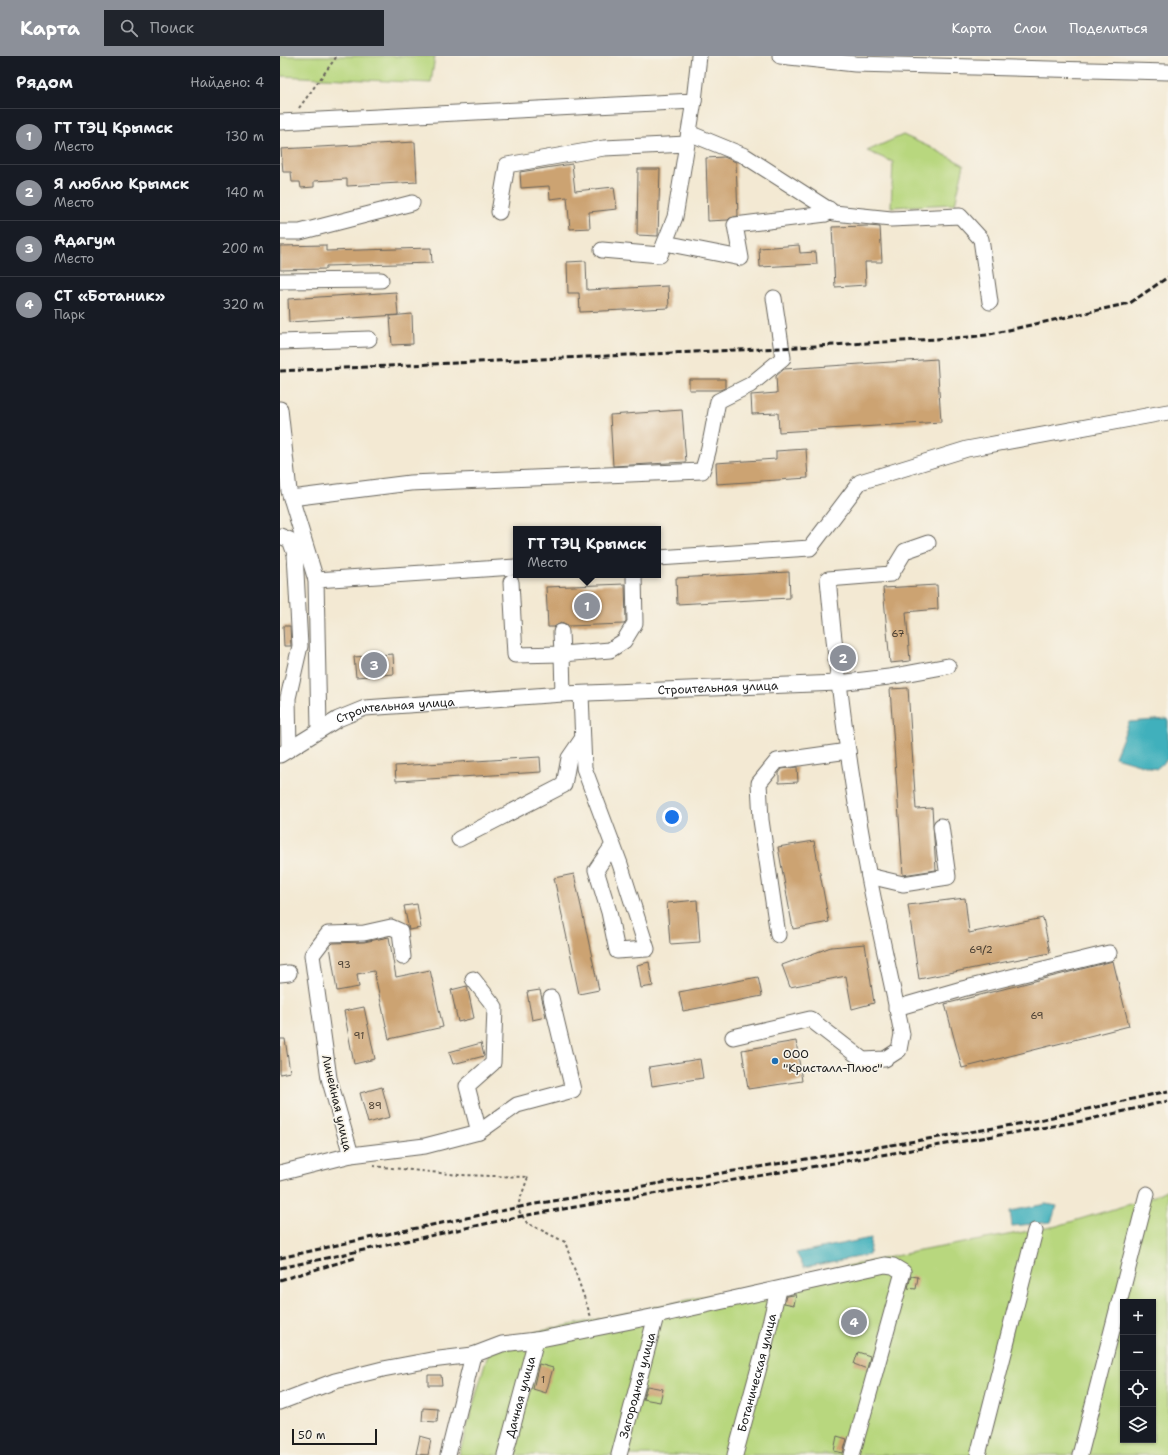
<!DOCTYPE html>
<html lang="ru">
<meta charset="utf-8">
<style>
body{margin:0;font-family:"Shantell Sans",sans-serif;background:#20242c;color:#f1f3f6}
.controls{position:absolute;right:12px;bottom:12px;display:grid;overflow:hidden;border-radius:0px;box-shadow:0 1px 3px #0004}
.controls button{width:36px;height:36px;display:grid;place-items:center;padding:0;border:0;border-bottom:1px solid #363941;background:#171b24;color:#f1f3f6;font:20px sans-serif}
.scale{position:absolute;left:12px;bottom:10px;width:85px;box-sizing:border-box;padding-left:4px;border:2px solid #1c1c1c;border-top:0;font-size:11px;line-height:14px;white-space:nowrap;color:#1c1c1c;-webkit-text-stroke:3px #f7f3e8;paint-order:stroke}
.you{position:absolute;left:392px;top:761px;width:14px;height:14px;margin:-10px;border:3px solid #fff;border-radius:50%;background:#1a73e8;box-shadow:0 0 0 6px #1a73e833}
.badge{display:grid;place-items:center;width:26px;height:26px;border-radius:50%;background:#8c9099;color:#fff;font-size:13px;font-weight:700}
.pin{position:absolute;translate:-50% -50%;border:2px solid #fff;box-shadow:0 1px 4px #0006}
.popup{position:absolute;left:233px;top:470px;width:148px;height:52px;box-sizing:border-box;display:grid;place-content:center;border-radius:0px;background:#171b24;filter:drop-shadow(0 1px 3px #0005);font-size:13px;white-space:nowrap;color:#9ea1a6}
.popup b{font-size:15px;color:#f1f3f6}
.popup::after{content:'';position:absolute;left:50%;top:100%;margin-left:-8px;border:8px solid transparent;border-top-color:#171b24}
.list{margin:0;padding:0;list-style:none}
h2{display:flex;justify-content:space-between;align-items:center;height:52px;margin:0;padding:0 16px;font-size:17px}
h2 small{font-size:13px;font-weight:400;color:#9ea1a6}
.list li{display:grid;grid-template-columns:26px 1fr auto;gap:12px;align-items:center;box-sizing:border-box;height:56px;padding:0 16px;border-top:1px solid #363941}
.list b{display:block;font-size:15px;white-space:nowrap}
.list p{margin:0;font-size:13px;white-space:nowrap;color:#9ea1a6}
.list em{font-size:13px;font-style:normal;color:#9ea1a6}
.icon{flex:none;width:22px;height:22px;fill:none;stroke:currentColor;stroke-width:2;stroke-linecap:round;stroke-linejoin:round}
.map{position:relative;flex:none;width:888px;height:1399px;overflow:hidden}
header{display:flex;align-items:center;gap:24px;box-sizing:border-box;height:56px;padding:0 20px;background:#8c9099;color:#fff}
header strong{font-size:19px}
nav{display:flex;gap:22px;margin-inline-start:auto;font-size:14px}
.search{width:280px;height:36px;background:#20242c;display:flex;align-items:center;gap:10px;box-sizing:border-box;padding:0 14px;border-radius:0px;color:#9ea1a6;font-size:15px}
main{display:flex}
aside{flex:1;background:#171b24}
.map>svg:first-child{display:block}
</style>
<header>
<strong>Карта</strong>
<div class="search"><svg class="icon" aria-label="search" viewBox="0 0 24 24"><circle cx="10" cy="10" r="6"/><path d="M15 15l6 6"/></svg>Поиск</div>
<nav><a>Карта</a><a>Слои</a><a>Поделиться</a></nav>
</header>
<main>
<aside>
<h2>Рядом<small>Найдено: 4</small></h2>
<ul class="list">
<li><span class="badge">1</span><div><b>ГТ ТЭЦ Крымск</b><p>Место</p></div><em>130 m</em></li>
<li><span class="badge">2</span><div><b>Я люблю Крымск</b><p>Место</p></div><em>140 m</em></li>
<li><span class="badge">3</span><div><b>Адагум</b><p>Место</p></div><em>200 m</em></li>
<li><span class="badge">4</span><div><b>СТ «Ботаник»</b><p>Парк</p></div><em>320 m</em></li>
</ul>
</aside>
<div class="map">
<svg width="888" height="1399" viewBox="0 0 888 1399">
<rect width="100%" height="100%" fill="#f7f3e8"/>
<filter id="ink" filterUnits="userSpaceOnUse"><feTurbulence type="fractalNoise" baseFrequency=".025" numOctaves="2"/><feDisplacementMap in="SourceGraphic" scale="8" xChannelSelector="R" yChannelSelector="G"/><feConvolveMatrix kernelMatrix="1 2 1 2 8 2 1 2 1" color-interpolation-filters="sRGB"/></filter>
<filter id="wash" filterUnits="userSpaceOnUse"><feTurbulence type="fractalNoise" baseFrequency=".012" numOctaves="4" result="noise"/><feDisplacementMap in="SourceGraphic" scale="16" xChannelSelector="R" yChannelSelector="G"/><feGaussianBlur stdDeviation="0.9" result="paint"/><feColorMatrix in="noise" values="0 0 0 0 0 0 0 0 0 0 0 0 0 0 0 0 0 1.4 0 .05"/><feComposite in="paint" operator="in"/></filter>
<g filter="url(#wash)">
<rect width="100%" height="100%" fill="#f3e9d3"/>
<path fill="#b8d77e" stroke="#6a7a4d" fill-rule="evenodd" d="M0,0H155L151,27L0,20Z
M623,79L654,93L684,109L675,148L611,151L613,106L587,95Z
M888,1133V1399H179L205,1307L214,1285L634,1196L777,1170L870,1142ZM843,1246H873V1384H843Z"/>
<path fill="#41b0bc" stroke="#2e666c" d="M888,663V703L876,713L835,701L849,666Z
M766,1148L777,1150L771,1166L732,1170L730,1155Z
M591,1182L589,1199L524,1211L516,1197Z"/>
<g id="blocks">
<path fill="#cca372" d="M135,86L137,126L67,130V123L34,125V131L21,132L20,126H12L11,116H3L1,93Z
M444,101L456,106L458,160L450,162L448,164L428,165L426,102Z
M292,108L295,135L334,131L337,153L309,156L310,172L290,173L287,141L270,143L269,130L241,132L240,116Z
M358,113H380L378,180L357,179Z
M588,170L600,171L602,206H585L586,229L555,231L552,171Z
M46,189V195L151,192L152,207L46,210V213L0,214V190Z
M519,189L520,197L536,196L537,208L480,211L479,192Z
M306,205L307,234L388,230L389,252L300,256L299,237H288L287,206Z
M116,236L118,259L9,266L8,243Z
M132,258L133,288L112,289L110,260Z
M657,303L661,366L499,376L498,357L472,358L471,339L497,337L496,320L504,313Z
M409,323H445V332L440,334H409Z
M402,354L406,406L333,410L330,359Z
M526,393L528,422L437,428L436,407L496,403V395Z
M509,516L510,542L397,548L396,522Z
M345,528L346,565L344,568L288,570L281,567L274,571H268L266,531Z
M657,529L658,553L626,556L630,605L610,607L603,532Z
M3,570H10L11,590H4Z
M113,598L114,618L76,621L74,601Z
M628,632L636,753L652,752L656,814L623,819L610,633Z
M260,701L261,716L116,725L115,710Z
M517,711L518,726L499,727V717L502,713Z
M534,785L549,866L513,873L498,791Z
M294,818L319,934L299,938L274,822Z
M685,842L689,877L763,862L770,897L639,923L628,849Z
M417,844L420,886L390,888L387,847Z
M137,848L141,872L129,874L124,850Z
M109,881L116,921L150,914L163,971L109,983L94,915L77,918L79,931L57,935L50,890L53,887L84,886Z
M585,888L594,947L572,953L566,920L510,931L502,909L551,891Z
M833,905L849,970L682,1012L665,948Z
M369,906L373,930L361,932L357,909Z
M478,921L482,940L403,955L399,936Z
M187,930L194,962L178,966L171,934Z
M260,934L266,961L252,964L247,936Z
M84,951L95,1003L74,1008L64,955Z
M0,983H5L10,1016L0,1018Z
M516,985L522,1025L468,1033L462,994Z
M201,987L204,1000L173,1008L169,996Z
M420,1003L423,1022L372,1030L369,1011Z
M102,1031L110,1061L88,1067L80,1037Z
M631,1220L638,1221L636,1233L628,1232Z
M514,1239H516L514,1249L504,1247L506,1240Z
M578,1296L590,1300L587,1313L574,1308Z
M259,1308L273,1312L266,1337L253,1333Z
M148,1319H161L162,1329H148Z
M367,1330L383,1333L380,1346L363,1343Z
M143,1352L158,1353L157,1366L142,1365Z
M140,1380L151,1383L148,1399L136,1398Z
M557,1380L567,1383L563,1397L554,1395Z"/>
</g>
</g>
<g filter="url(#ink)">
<use href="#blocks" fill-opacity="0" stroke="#67645c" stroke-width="1"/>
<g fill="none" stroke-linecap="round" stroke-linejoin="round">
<g stroke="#67645c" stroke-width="17">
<g id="minor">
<path d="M500,0L575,8L888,16"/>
<path d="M0,66L414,45L419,0"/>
<path d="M409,77L465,100L554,157L611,163L680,160L701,183L710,246"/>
<path d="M219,156L227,109L324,92L407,88"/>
<path d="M0,176H20L132,147"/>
<path d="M385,187L461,202L455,169L546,158L549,153"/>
<path d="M322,194L380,199L395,161L414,45"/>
<path d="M0,225L101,224"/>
<path d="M0,286L89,283"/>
<path d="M0,353L9,435L36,524"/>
<path d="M11,442L130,427L422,415C431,392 433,369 438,345L470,329L503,302L494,242"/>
<path d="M0,480L10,484L15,498L20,590L8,642L9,693"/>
<path d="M378,502L530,492L580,426L687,393L888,356"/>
<path d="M231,526L235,599L282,598L281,576"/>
<path d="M283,638L282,598L330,594L344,585L355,567L354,519"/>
<path d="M301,638L304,712L340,808L367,893L337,895L329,856L316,814L333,789"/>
<path d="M39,673L36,524L236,511"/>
<path id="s1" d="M0,699L58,663L85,652L283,638L558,627L609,621L668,610"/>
<path d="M179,783L284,729L289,702L302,683"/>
<path d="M589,820L623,828L668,821L661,770"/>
<path d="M498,879L481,764L479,727L497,705L568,695"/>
<path d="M0,918L9,917"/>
<path d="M616,952L682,933L829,897"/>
<path d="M453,981L530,963L583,1004L605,1003L619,994L622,978C612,926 599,873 589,821C570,722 557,623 548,523L611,518L625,495L648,487"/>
<path d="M199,1076L237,1049L293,1034L271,942"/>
<path d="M71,1099L145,1090L199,1076L187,1030L213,1007L215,951L193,923"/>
<path d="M0,1117L71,1099L49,1022L32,899L48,878L84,877L111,871L120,875L123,901"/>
<path d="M0,1346L55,1325L103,1313L151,1304L193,1299L222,1288L256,1284L376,1260L605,1209L613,1210L623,1216L572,1399"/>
<path d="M168,1399L193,1299"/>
<path id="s2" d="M225,1399L256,1284"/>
<path id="s3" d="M339,1399L376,1260"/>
<path id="s4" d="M455,1399L483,1297L498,1234"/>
<path d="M698,1399L755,1175"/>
<path d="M800,1399L867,1138"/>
</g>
</g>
<path stroke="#67645c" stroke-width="2" stroke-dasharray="3 3" stroke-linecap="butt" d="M19,52L57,0
M93,1110L179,1119L248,1121L237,1152L247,1167L285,1186L311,1261"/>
<use href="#minor" stroke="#fff" stroke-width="15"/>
<path stroke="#1c1c1c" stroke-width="3" stroke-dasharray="6 3" stroke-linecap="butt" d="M0,315L501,292L690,281L706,279L850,247L888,221
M0,1202L88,1182L255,1148L750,1066L888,1035
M0,1212L242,1160L802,1065L888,1045
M0,1224L75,1202"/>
</g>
</g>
<circle fill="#1f6fb2" stroke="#f7f3e8" stroke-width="1.5" cx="495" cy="1005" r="4"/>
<g text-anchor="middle" stroke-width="3.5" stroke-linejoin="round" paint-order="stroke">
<g font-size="10" fill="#483e32">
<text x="618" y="581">67</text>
<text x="701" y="897">69/2</text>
<text x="64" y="912">93</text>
<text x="757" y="963">69</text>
<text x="79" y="983">91</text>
<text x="95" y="1053">89</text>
<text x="263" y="1327">1</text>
</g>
<g font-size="12" fill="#1c1c1c" stroke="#f7f3e8">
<text dy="4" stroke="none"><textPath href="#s1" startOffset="451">Строительная улица</textPath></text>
<text dy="4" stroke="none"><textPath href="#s1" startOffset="127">Строительная улица</textPath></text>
<text transform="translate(57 1047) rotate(77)" y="4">Линейная улица</text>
<text dy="4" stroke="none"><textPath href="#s4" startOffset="85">Ботаническая улица</textPath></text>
<text dy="4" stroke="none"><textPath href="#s3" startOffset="72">Загородная улица</textPath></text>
<text dy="4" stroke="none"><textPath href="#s2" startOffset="60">Дачная улица</textPath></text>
</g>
<g font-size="12" fill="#1c1c1c" stroke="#f7f3e8" text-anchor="start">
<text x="503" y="1002">ООО<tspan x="503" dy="14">"Кристалл-Плюс"</tspan></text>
</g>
</g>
</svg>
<div class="controls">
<button>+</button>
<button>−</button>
<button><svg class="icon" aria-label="locate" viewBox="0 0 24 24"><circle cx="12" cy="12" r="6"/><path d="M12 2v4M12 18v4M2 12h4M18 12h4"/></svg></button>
<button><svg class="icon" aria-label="layers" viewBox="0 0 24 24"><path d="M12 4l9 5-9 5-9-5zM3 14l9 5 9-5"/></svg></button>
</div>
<div class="scale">50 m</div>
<div class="you"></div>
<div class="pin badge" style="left:307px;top:550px">1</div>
<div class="popup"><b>ГТ ТЭЦ Крымск</b>Место</div>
<div class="pin badge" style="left:563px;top:602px">2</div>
<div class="pin badge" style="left:94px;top:609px">3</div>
<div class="pin badge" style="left:574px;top:1266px">4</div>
</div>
</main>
